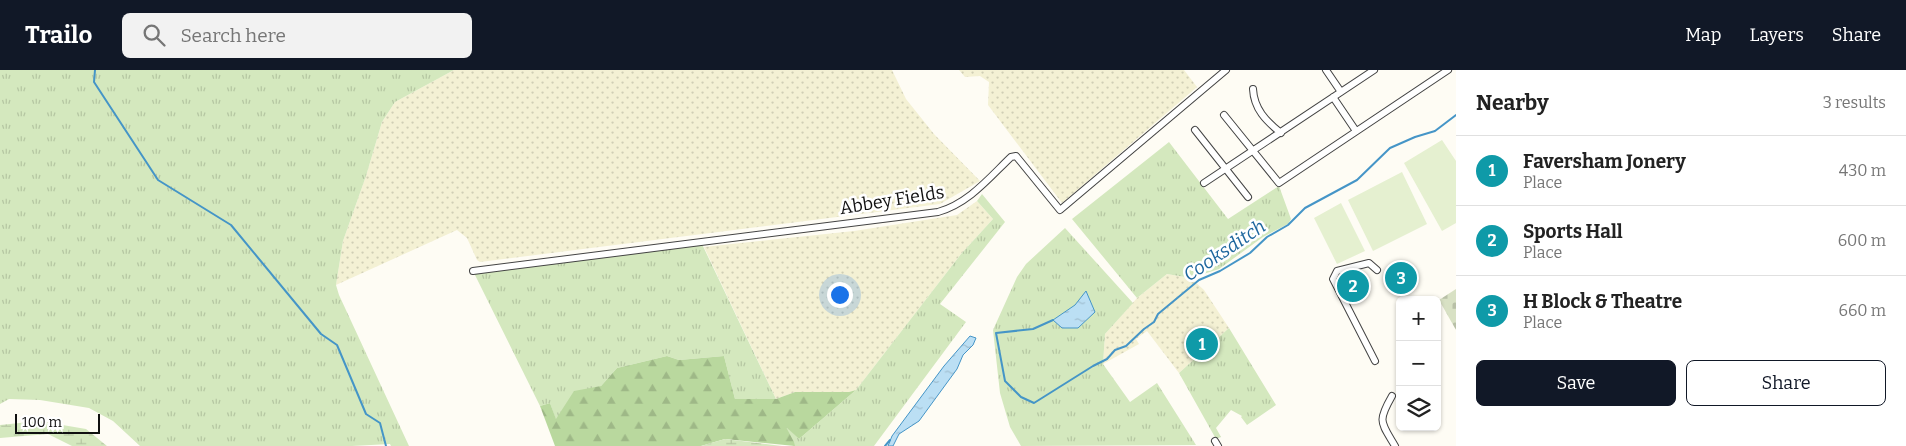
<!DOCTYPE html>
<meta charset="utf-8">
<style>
body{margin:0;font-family:Bitter,serif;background:#f2f2f2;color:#222}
.controls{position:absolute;right:15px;bottom:15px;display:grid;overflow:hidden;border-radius:8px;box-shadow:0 1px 4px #0004}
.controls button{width:45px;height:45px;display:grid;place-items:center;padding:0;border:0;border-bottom:1px solid #e0e0e0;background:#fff;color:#222;font:25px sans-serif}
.scale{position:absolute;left:15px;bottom:12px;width:85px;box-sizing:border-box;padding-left:5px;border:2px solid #101010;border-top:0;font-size:14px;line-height:18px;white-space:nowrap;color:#101010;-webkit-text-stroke:4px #fff;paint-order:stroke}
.you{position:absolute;left:839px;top:224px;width:18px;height:18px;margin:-12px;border:4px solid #fff;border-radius:50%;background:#1a73e8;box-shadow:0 0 0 8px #1a73e833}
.badge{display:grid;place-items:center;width:32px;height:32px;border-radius:50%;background:#111827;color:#fff;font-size:16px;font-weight:700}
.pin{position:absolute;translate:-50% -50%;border:2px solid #fff;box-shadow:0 1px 5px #0006}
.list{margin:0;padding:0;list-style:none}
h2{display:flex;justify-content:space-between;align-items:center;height:65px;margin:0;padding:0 20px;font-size:21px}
h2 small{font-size:16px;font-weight:400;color:#767676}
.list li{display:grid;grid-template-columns:32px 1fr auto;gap:15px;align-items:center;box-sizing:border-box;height:70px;padding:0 20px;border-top:1px solid #e0e0e0}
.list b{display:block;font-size:19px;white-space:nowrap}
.list p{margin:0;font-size:16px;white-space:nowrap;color:#767676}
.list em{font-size:16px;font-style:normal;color:#767676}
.actions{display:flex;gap:10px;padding:15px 20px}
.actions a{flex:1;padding:11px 0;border:1px solid #111827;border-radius:8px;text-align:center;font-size:18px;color:#111827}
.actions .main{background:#111827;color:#fff}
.icon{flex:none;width:28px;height:28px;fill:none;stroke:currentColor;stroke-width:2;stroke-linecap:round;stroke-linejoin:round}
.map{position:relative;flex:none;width:1456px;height:376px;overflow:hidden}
header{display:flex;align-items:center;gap:30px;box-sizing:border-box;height:70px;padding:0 25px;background:#111827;color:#fff}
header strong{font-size:24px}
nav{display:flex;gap:28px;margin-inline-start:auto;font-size:18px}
.search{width:350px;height:45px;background:#f2f2f2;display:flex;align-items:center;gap:12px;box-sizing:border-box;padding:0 18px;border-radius:8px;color:#767676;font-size:19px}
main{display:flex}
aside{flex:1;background:#fff}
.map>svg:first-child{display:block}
</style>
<header>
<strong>Trailo</strong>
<div class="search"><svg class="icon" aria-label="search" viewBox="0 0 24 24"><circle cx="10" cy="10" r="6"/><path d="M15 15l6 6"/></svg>Search here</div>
<nav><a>Map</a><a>Layers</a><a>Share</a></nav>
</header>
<main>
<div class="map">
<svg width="1456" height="376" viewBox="0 0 1456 376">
<defs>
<pattern id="farmland-dots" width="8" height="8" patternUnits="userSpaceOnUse" patternTransform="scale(1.25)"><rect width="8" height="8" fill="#f4f1d4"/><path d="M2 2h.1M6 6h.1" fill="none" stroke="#d0ceb5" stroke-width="1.8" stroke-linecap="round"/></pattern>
<pattern id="grass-tufts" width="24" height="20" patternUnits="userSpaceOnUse" patternTransform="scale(1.25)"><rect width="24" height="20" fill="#d4e8be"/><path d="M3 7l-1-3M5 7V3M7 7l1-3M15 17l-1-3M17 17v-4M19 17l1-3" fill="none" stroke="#b5c6a2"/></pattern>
<pattern id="forest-firs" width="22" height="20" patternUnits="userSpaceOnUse" patternTransform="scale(1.25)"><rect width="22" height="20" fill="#b9d89e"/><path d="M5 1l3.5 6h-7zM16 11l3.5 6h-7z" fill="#9eb887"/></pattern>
<pattern id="wetland-marsh" width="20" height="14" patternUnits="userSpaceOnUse" patternTransform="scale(1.25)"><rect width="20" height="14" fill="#d4e8be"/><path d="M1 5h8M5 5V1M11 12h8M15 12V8" fill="none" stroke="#b5c6a2"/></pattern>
<pattern id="cemetery-stones" width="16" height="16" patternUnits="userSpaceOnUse" patternTransform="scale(1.25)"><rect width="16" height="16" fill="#d8e1c4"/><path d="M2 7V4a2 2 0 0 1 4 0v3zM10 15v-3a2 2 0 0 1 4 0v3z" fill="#b8c0a7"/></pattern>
<pattern id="water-ripples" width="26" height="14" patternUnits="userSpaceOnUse" patternTransform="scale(1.25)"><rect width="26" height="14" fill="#bbdff4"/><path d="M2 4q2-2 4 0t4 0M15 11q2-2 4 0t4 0" fill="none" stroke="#a0bed0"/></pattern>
</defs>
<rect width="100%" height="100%" fill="#fefcf4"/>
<path fill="url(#farmland-dots)" d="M454,0H892L906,29L934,64L980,111L940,134L480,192L477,190L467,168L457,160L336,215L343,171L366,106L382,52L395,32Z
M959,0H1184L1197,17L1062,133L988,35L989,12L980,6L965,7Z
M977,131L993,149L961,184L856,320L849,322H795L776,329L704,177L854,161L957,145Z
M1167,204L1191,208L1204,220L1229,258L1179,303L1147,261L1136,269L1139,274L1103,294L1105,264L1137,228Z"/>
<path fill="url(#grass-tufts)" d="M0,0H454L395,32L382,52L366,106L343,171L336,215L339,225L409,376H391L390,374L352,376H140L113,351L89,338L40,330L9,329L0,334Z
M1169,72L1228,149L1279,116L1291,149L1288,154L1263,167L1219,199L1191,208L1167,204L1137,228L1072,149Z
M982,124L1005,152L940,234L966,252L874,376H793L785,355L799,369L856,320L961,184L993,149L977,131Z
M1065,158L1133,233L1105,264L1103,294L1130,332L1157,313L1196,375L1021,376L1010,357L1000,323L993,260L1017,207L1026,194Z
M701,172L776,329H735L724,286L679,290L667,286L617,298L601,316L556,350L550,333L540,336L473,201Z
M1229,258L1276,335L1247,355L1241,347L1242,346L1231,340L1216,358L1221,367L1216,369L1179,303Z"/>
<path fill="url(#forest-firs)" d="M667,286L679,290L724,286L735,329H776L795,322H849L856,320L799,369L786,357L794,372L795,376L725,369L701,376H555L540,336L550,333L556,349L574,321L601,316L617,298Z"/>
<path fill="url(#wetland-marsh)" d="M39,351L86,359L107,376H72L48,364L0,368V355Z
M725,369L782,376H701Z"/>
<path fill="url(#cemetery-stones)" d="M1456,219V260L1439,230Z"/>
<path fill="#e5f0d0" d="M1442,70L1456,91V153L1442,161L1404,93Z
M1402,102L1427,154L1373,181L1348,130Z
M1341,133L1365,181L1337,194L1314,148Z"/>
<path fill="url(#water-ripples)" stroke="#4595c7" d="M1086,221L1095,242L1078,258H1062L1053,250L1075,235Z
M970,266L976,268L973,275L963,285L957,299L919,351L899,364L893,376H888L892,366L944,296Z"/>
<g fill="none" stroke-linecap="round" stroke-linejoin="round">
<path stroke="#4595c7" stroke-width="2" d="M95,0L94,12L158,110L231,155L321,264L337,275L366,344L380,353L386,376
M1053,250L1033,259L996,263L1005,311L1021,327L1034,333L1093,296L1107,289L1115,280L1126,276L1144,259L1154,252L1158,244L1199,210L1220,201L1250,183L1267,167L1288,155L1305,138L1357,110L1390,78L1415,67L1435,61L1456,45
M885,376L890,370"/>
<g stroke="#434343" stroke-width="8">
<path id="minor" d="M1326,0L1341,22
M1253,19C1254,39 1266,51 1281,63
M1333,27L1356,61
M1224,45L1279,113L1448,0
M1195,60L1248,127
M1204,113L1374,0
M473,201L938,142C969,133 989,108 1011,87L1016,86L1060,140L1226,0
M1375,291L1333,209L1337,201L1369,193L1377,200
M1392,326C1377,352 1381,352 1395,376
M1215,371L1218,376"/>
</g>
<use href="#minor" stroke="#fff" stroke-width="6"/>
</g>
<g text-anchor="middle" stroke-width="5" stroke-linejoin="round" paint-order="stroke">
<g font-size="18" fill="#101010" stroke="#fff">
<text transform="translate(892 130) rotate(-9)" y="6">Abbey Fields</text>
</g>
<g font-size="19" font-style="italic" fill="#1e679e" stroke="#fff">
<text transform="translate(1224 180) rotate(-34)" y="7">Cooksditch</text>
</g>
</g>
</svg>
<div class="controls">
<button>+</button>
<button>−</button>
<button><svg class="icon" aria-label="layers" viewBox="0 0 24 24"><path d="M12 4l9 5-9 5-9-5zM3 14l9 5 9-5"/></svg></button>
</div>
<div class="scale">100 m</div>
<div class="you"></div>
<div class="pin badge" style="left:1202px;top:274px;background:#0f9aa8">1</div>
<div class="pin badge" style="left:1353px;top:216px;background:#0f9aa8">2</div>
<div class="pin badge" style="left:1401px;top:208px;background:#0f9aa8">3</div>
</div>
<aside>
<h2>Nearby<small>3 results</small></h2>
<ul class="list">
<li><span class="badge" style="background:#0f9aa8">1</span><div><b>Faversham Jonery</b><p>Place</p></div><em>430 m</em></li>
<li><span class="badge" style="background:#0f9aa8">2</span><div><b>Sports Hall</b><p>Place</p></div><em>600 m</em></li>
<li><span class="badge" style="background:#0f9aa8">3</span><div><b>H Block &amp; Theatre</b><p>Place</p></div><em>660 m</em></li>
</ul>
<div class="actions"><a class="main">Save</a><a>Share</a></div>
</aside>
</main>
